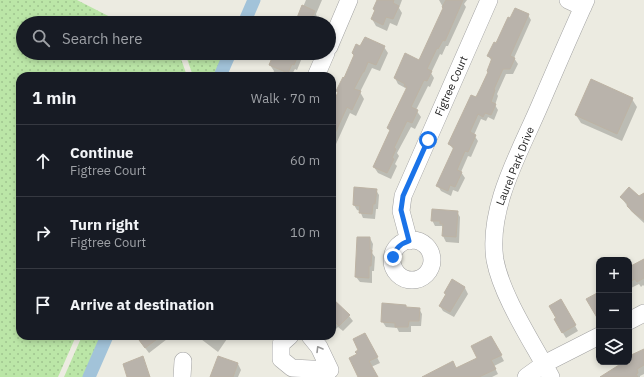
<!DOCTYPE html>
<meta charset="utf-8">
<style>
body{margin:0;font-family:"IBM Plex Sans",sans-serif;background:#20242c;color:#f1f3f6}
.controls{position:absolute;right:12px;bottom:12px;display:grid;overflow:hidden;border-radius:8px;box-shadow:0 2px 6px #0003}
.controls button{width:36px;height:36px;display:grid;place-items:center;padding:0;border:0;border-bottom:1px solid #363941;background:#171b24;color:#f1f3f6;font:20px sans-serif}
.stop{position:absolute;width:12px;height:12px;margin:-9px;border:3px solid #1a73e8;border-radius:50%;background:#fff}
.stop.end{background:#1a73e8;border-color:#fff;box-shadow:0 1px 4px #0008}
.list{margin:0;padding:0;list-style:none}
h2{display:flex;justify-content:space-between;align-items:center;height:52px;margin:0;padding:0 16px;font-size:17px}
h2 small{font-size:13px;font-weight:400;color:#9ea1a6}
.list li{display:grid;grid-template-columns:26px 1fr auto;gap:12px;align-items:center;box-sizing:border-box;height:72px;padding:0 16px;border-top:1px solid #363941}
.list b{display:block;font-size:15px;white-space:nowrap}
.list p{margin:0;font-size:13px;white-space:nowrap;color:#9ea1a6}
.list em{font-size:13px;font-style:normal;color:#9ea1a6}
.icon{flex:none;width:22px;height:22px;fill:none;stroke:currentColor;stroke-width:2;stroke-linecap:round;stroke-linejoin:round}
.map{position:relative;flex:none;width:644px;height:377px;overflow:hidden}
.search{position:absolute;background:#171b24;box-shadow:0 2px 6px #0003;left:16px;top:16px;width:320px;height:44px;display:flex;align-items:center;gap:10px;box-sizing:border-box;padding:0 14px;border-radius:22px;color:#9ea1a6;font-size:15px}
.panel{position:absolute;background:#171b24;box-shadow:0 2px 6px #0003;left:16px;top:72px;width:320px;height:268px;border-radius:12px}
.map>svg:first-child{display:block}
</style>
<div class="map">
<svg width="644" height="377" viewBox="0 0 644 377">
<defs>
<pattern id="grass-dots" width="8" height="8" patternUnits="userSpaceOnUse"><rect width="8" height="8" fill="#bbe6a7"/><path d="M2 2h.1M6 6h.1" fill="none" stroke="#a0c58f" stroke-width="1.8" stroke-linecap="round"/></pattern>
</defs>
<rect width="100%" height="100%" fill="#ecebe1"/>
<path fill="url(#grass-dots)" d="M0,0H77L122,23H23V53H179L187,76H20V336H76L58,377H0Z
M185,53H206L227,62L220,76H193Z
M82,336H105L87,377H64Z"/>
<path fill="#0003" d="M306,0H322L316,14L317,17L314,23H296Z
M378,0H402L399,8L402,13L397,26L390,23L387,31L376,26L372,19L375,12L374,9Z
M439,0H467L464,4L466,7L448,46H446L442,55L440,54L431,73L434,78L430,87L428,86L416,110L421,117L415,129L411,127L397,153L399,156L395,164L397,166L391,179L378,173L374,167L391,132L389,128L407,89L398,84L395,78L419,61L444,9Z
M528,15L531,20L514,58L518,64L513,74H506L497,94L498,96L495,105L498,110L494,120L488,117L486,121L481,119L474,135L478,141L471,157L468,156L461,172L465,178L458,192L453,190L451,196L441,191L438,186L454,150L449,144L476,98L489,73L492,61L488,56L497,45Z
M384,47L388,53L380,71L372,68L360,92L364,99L356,116L350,113L332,153V110L339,94L337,91L345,79L355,56L353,53L361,48Z
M276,53H304L297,70L295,69L291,76H272L274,71L270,65Z
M632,99L637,107L622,141L581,123L576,115Z
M376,190L379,195L378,209H376L375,219L363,218L360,211L357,210L354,205Z
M621,197L644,200V223L631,211Z
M457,212L460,217L459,243L446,242L443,236L444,229L442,226H435L432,220Z
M370,238L373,244L372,253L375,257L374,271H372V283L360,282L356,277Z
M644,260V286L643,285L641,287L639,284L629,289V262L630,261L633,266Z
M452,281L465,288L468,294L454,317L443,311L440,306L446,295L445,293Z
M332,299L349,316L353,321L343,331L338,327L336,329L332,325Z
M561,301L578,331L566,338L555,320L557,318Z
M406,306L407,308L419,309L422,314L421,326H411V332H399L397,328L386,327L382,321Z
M136,336H171L149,353Z
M197,336H229L218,352Z
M491,337L504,361L494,366L498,374L492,377H431L456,369L478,359Z
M368,340L380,363L371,367L377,377H361L358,355Z
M644,351V374L640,376V377H602L620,366L618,362H629V356Z
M238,364L241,370L238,377H212Z"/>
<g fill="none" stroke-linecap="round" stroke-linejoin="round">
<path stroke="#a2c3d9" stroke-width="13" d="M244,23L254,0
M220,76L230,53
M89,377L107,336"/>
</g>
<path fill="#b9b3ab" stroke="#bdb3a4" d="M377,0H394L393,3L399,6L393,19L386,17L383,25L371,19L375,10L373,9Z
M446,0H463L445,41L443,40L438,49L437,48L427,69L432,71L427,81L424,80L411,107L418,110L412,123L407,121L394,148L396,149L392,158L394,159L387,173L373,167L390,130L387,128L407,87L404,86L405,84L394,78L405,53L419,60L443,8L442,7Z
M302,5L315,11L309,23H295Z
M515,8L529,14L510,56L515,58L510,69H503L494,89L495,90L491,102L496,104L491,115L485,113L483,117L478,114L470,132L476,135L468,152L465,151L457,170L462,172L455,187L450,185L448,191L436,186L454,147L448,144L471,95L476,97L480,89L488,72L487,71L492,58L487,56L494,42L496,43L508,17L510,18Z
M365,37L385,46L376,65L368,62L364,72H363L354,89L361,91L352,110L347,107L332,140V106L338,92L336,91L343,77L344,78L354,55L352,53L356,44L360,46Z
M274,53H299L294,65L292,64L288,73L269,65Z
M591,79L633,98L617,134L575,115Z
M354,187L377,189L375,204H373L372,214L359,213L360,206L353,205Z
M629,187L639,196L644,193V220L634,213L627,206L628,204L620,197Z
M432,209L458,211L456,237L442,236L443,224H440V221H431Z
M357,237H370V250H372L371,266H369V278L355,277Z
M644,259V278L637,282L635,279L629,282V267Z
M452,279L465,287L450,312L439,306L446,294L444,293Z
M599,292V321L586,299Z
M332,298L350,315L339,326L332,319Z
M561,299L576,325L562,333L554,319L556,318L549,306Z
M382,303L406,305V307L420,308L419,321H409L408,327H395V323L381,322Z
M365,333L378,357L369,361L378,377H358L349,358L357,354L355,352L358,350L353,339Z
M136,336H161L145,348Z
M491,336L502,355L491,360L496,369L479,377H422L453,361L456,368L477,358L471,346Z
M644,349V365L637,369L638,373L636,374L638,377H600L619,365L617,362H629V356Z
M143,356L150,377H127L123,364Z
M218,356L238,363L233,377H210Z"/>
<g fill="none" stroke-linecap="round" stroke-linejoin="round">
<g stroke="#a2a2a2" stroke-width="18">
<path id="minor" d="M568,0L583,7
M329,47L349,0
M316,76L326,53
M392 260a20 20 0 1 1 40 0a20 20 0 1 1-40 0Z
M409,241L401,211L403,196L489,0
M629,321L644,313
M290,336L281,344V359L292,368L330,370L319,347L310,336
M182,377L183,361
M526,377L544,364L599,336
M551,377C533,343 502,297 495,260C487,208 520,152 540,105C555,70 570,35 586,0"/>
</g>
<use href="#minor" stroke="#fff" stroke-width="17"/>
</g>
<defs><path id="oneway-chevron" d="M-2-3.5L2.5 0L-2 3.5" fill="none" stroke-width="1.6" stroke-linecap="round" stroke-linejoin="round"/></defs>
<use stroke="#989898" href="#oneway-chevron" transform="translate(319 349) rotate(-121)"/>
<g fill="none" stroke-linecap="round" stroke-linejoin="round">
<path stroke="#1a73e8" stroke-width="5" d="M393,257C396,248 400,244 409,241L401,210L403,196L428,140"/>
</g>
<g text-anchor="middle" stroke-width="3" stroke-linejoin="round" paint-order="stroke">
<g font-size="11" fill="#1b1b1b" stroke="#fff">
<text transform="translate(451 86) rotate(-66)" y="4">Figtree Court</text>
<text transform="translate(515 166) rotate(-68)" y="4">Laurel Park Drive</text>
</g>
</g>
</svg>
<div class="controls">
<button>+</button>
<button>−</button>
<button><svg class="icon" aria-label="layers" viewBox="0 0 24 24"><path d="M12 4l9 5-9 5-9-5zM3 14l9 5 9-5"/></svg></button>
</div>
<div class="stop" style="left:428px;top:140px"></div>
<div class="stop end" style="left:393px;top:257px"></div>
<div class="search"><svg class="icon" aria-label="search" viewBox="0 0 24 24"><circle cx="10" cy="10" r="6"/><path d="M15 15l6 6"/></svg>Search here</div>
<section class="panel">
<h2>1 min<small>Walk · 70 m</small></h2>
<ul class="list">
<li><svg class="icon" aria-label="ahead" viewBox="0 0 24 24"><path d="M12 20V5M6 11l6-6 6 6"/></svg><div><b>Continue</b><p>Figtree Court</p></div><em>60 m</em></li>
<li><svg class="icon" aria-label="right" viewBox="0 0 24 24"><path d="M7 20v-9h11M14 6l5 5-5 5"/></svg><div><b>Turn right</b><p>Figtree Court</p></div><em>10 m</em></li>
<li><svg class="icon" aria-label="arrive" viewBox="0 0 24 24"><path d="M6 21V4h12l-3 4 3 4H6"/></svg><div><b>Arrive at destination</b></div></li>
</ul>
</section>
</div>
